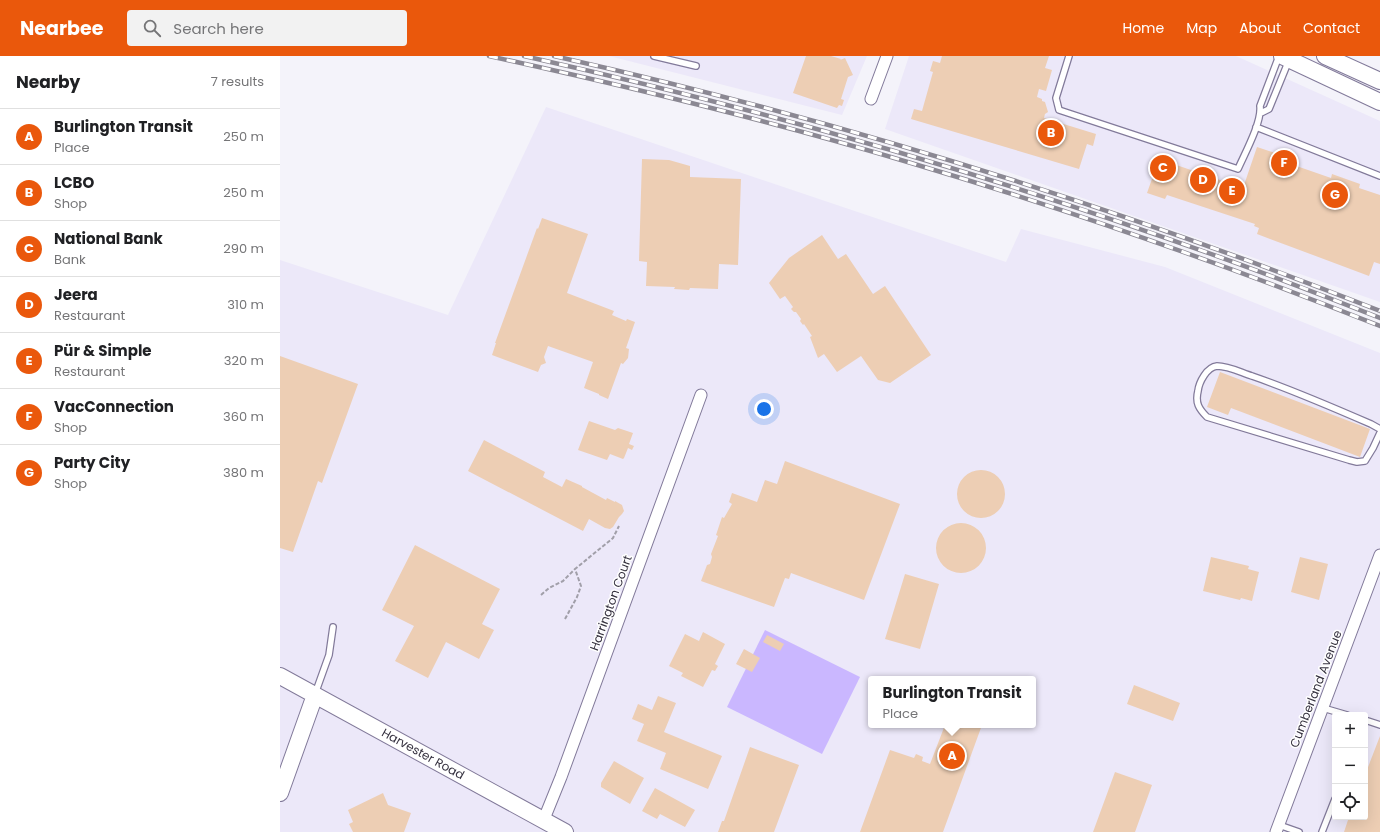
<!DOCTYPE html>
<meta charset="utf-8">
<style>
body{margin:0;font-family:Poppins,sans-serif;background:#f2f2f2;color:#202124}
.controls{position:absolute;right:12px;bottom:12px;display:grid;overflow:hidden;border-radius:4px;box-shadow:0 4px 16px #0002}
.controls button{width:36px;height:36px;display:grid;place-items:center;padding:0;border:0;border-bottom:1px solid #e0e0e0;background:#fff;color:#202124;font:20px sans-serif}
.you{position:absolute;left:484px;top:353px;width:14px;height:14px;margin:-10px;border:3px solid #fff;border-radius:50%;background:#1a73e8;box-shadow:0 0 0 6px #1a73e833}
.badge{display:grid;place-items:center;width:26px;height:26px;border-radius:50%;background:#ea580c;color:#fff;font-size:13px;font-weight:700}
.pin{position:absolute;translate:-50% -50%;border:2px solid #fff;box-shadow:0 1px 4px #0006}
.popup{position:absolute;left:588px;top:620px;width:168px;height:52px;box-sizing:border-box;display:grid;place-content:center;border-radius:4px;background:#fff;filter:drop-shadow(0 1px 3px #0005);font-size:13px;white-space:nowrap;color:#757577}
.popup b{font-size:15px;color:#202124}
.popup::after{content:'';position:absolute;left:50%;top:100%;margin-left:-8px;border:8px solid transparent;border-top-color:#fff}
.list{margin:0;padding:0;list-style:none}
h2{display:flex;justify-content:space-between;align-items:center;height:52px;margin:0;padding:0 16px;font-size:17px}
h2 small{font-size:13px;font-weight:400;color:#757577}
.list li{display:grid;grid-template-columns:26px 1fr auto;gap:12px;align-items:center;box-sizing:border-box;height:56px;padding:0 16px;border-top:1px solid #e0e0e0}
.list b{display:block;font-size:15px;white-space:nowrap}
.list p{margin:0;font-size:13px;white-space:nowrap;color:#757577}
.list em{font-size:13px;font-style:normal;color:#757577}
.icon{flex:none;width:22px;height:22px;fill:none;stroke:currentColor;stroke-width:2;stroke-linecap:round;stroke-linejoin:round}
.map{position:relative;flex:none;width:1100px;height:776px;overflow:hidden}
header{display:flex;align-items:center;gap:24px;box-sizing:border-box;height:56px;padding:0 20px;background:#ea580c;color:#fff}
header strong{font-size:19px}
nav{display:flex;gap:22px;margin-inline-start:auto;font-size:14px}
.search{width:280px;height:36px;background:#f2f2f2;display:flex;align-items:center;gap:10px;box-sizing:border-box;padding:0 14px;border-radius:4px;color:#757577;font-size:15px}
main{display:flex}
aside{flex:1;background:#fff}
.map>svg:first-child{display:block}
</style>
<header>
<strong>Nearbee</strong>
<div class="search"><svg class="icon" aria-label="search" viewBox="0 0 24 24"><circle cx="10" cy="10" r="6"/><path d="M15 15l6 6"/></svg>Search here</div>
<nav><a>Home</a><a>Map</a><a>About</a><a>Contact</a></nav>
</header>
<main>
<aside>
<h2>Nearby<small>7 results</small></h2>
<ul class="list">
<li><span class="badge">A</span><div><b>Burlington Transit</b><p>Place</p></div><em>250 m</em></li>
<li><span class="badge">B</span><div><b>LCBO</b><p>Shop</p></div><em>250 m</em></li>
<li><span class="badge">C</span><div><b>National Bank</b><p>Bank</p></div><em>290 m</em></li>
<li><span class="badge">D</span><div><b>Jeera</b><p>Restaurant</p></div><em>310 m</em></li>
<li><span class="badge">E</span><div><b>Pür &amp; Simple</b><p>Restaurant</p></div><em>320 m</em></li>
<li><span class="badge">F</span><div><b>VacConnection</b><p>Shop</p></div><em>360 m</em></li>
<li><span class="badge">G</span><div><b>Party City</b><p>Shop</p></div><em>380 m</em></li>
</ul>
</aside>
<div class="map">
<svg width="1100" height="776" viewBox="0 0 1100 776">
<rect width="100%" height="100%" fill="#f4f3fa"/>
<path fill="#ece8f9" fill-rule="evenodd" d="M329,0H587L562,59Z
M629,0H956L1100,65V246L605,73Z
M266,51L726,206L741,173L885,211L1100,297V776H0V204L168,259ZM591,623H753V669H591ZM1055,659H1085V761H1055Z"/>
<path fill="#cab7ff" d="M485,574L580,621L542,698L447,651Z"/>
<path fill="#edceb4" d="M526,0H551L561,3L560,4L565,2L573,19L568,21L561,43L564,44L562,50L559,49L557,52L513,37Z
M662,0H769L765,12L772,14L766,35L759,33L757,41L762,43V45L765,46L768,56L765,58L764,62L816,78L813,90L807,88L799,113L631,63L634,53L642,55L653,16L650,15L653,5L660,7Z
M977,91L1007,101L1005,106L1051,122L1052,118L1080,128L1079,132L1100,139V208L1094,206L1089,220L977,178L979,172L974,170L975,168L887,139L885,143L867,137L879,103L963,132Z
M362,103L389,104L410,110V121L461,123L458,209L439,208L438,233L410,232L409,234L394,233L395,231L366,230L367,206L359,205Z
M262,162L308,178L287,237L334,255L332,259L346,265L347,263L355,266L346,292L349,293L348,302L343,308L341,307L328,343L319,339V338L304,332L313,306L268,290L264,301L266,307L261,309L258,316L212,299L216,287H215L257,172L258,173Z
M542,179L558,203L566,198L593,238L605,230L651,299L610,327L598,324L581,300L557,316L544,298L538,302L530,281L532,280L524,268L523,269L520,265L521,263L516,256H514L511,253L513,251L505,240L500,243L489,227L509,202Z
M0,300L78,328L42,427L38,425L13,496L0,492Z
M940,316L1090,373L1080,401L951,352L948,359L927,351Z
M309,365L335,374L338,372L353,377L349,388L354,390L352,394L348,392L344,402L343,403L330,398L327,404L298,394Z
M204,384L265,416L263,421L282,431L286,423L302,430V431L326,444L327,442L335,446V445L342,449L344,455L342,458L339,461L333,471L330,473L325,472L309,463L303,475L188,415Z
M505,405L620,448L584,544L511,517L509,523L505,522L494,551L421,525L427,509L430,508L432,501L431,498L438,480L436,479L442,461L444,462L452,448L449,446L452,437L477,446L485,424L497,428Z
M677 438a24 24 0 1 1 48 0a24 24 0 1 1-48 0Z
M656 492a25 25 0 1 1 50 0a25 25 0 1 1-50 0Z
M135,489L220,533L202,568L214,574L199,603L166,586L148,622L115,605L134,570L102,554Z
M931,501L969,510L968,513L979,516L972,545L961,542L960,544L923,535Z
M1020,501L1048,508L1039,544L1011,536Z
M625,518L659,528L640,593L605,583Z
M423,576L445,588L435,608L438,610L435,615L432,614L423,631L401,620L403,617L389,610L405,578L419,585Z
M487,579L504,588L500,595L483,586Z
M464,593L480,602L472,616L456,608Z
M854,629L900,647L893,665L847,648Z
M378,640L396,647L384,676L442,700L428,733L380,713L386,697L357,685L364,668L352,663L358,648L372,654Z
M665,669H702L663,776H580L610,694L634,702L636,698L643,701L642,705L650,708Z
M1100,680V776H1064L1069,761H1085V719Z
M470,691L519,709L494,776H438L442,765H444Z
M334,705L364,722L350,748L321,731V727Z
M835,716L872,729L855,776H813Z
M375,732L415,754L405,771L380,758L377,763L362,755Z
M103,737L108,749L131,757L124,776H73L69,768L73,766L68,754Z"/>
<g fill="none" stroke-linecap="round" stroke-linejoin="round">
<g stroke="#827a9a" stroke-width="8">
<path id="lane" d="M374,0L416,10
M789,0L776,42L779,54L958,113C965,97 982,66 980,50L999,0
M981,57L989,53L1009,4
M976,71L1100,120
M1100,373L1091,368C1052,351 1013,334 972,320C962,317 949,310 937,310C927,311 919,326 918,335C915,347 919,353 927,361L1069,404L1077,406L1085,405L1093,392L1100,377
M35,638L49,599L53,571
M1043,652L1067,659
M1085,664L1100,669
M999,769L1019,776
M1042,776L1055,743"/>
</g>
<g stroke="#827a9a" stroke-width="13">
<path id="street" d="M591,43L607,0
M264,763L281,721L421,339
M996,776L1100,499"/>
</g>
<g stroke="#827a9a" stroke-width="18">
<path id="secondary" d="M1002,0L1100,46
M1045,0L1100,25
M0,620L285,776
M0,737L35,639"/>
</g>
<path stroke="#a19fa9" stroke-width="2" stroke-dasharray="4 2" stroke-linecap="butt" d="M261,539L269,532L283,525L295,513
M285,563L297,541L301,530L295,513L333,482L339,470"/>
<use href="#lane" stroke="#fff" stroke-width="5.5"/>
<use href="#street" stroke="#fff" stroke-width="11"/>
<use href="#secondary" stroke="#fff" stroke-width="16"/>
<g stroke="#8b8893" stroke-width="4.5">
<path id="rail" d="M209,0C351,31 492,65 631,107C790,154 946,209 1100,270
M244,0C536,65 822,151 1100,262
M274,0C556,63 832,149 1100,255"/>
</g>
<use href="#rail" stroke="#fff" stroke-width="3" stroke-dasharray="9" stroke-linecap="butt"/>
</g>
<g text-anchor="middle" stroke-width="3" stroke-linejoin="round" paint-order="stroke">
<g font-size="12" fill="#363240" stroke="#fff">
<text transform="translate(331 547) rotate(-70)" y="4">Harrington Court</text>
<text transform="translate(1036 633) rotate(-69)" y="4">Cumberland Avenue</text>
<text transform="translate(143 698) rotate(29)" y="4">Harvester Road</text>
</g>
</g>
</svg>
<div class="controls">
<button>+</button>
<button>−</button>
<button><svg class="icon" aria-label="locate" viewBox="0 0 24 24"><circle cx="12" cy="12" r="6"/><path d="M12 2v4M12 18v4M2 12h4M18 12h4"/></svg></button>
</div>
<div class="you"></div>
<div class="pin badge" style="left:672px;top:700px">A</div>
<div class="popup"><b>Burlington Transit</b>Place</div>
<div class="pin badge" style="left:771px;top:77px">B</div>
<div class="pin badge" style="left:883px;top:112px">C</div>
<div class="pin badge" style="left:923px;top:124px">D</div>
<div class="pin badge" style="left:952px;top:135px">E</div>
<div class="pin badge" style="left:1004px;top:107px">F</div>
<div class="pin badge" style="left:1055px;top:139px">G</div>
</div>
</main>
